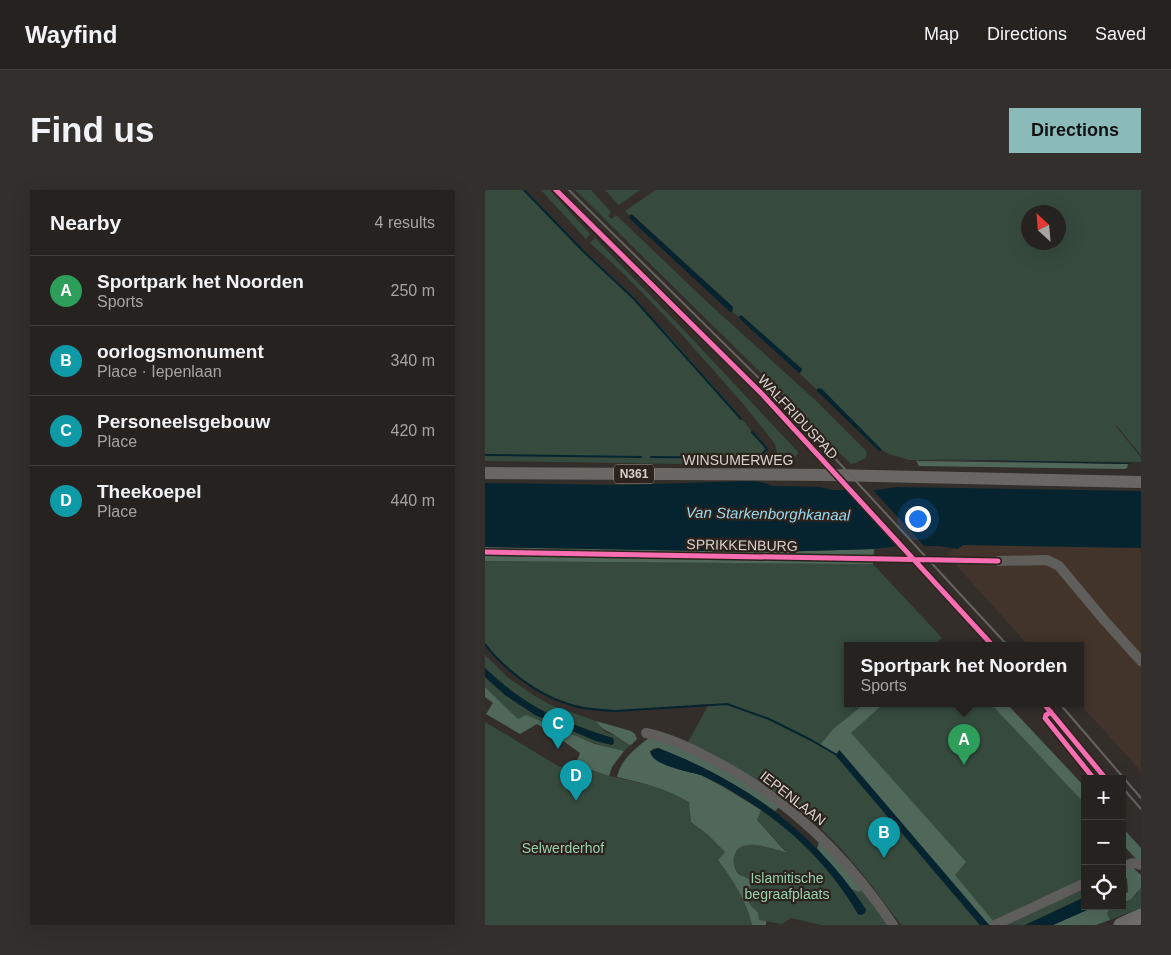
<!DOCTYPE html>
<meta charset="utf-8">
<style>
body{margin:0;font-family:Helvetica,sans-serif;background:#322f2d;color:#f1f3f6}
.controls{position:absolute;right:15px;bottom:15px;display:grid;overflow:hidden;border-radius:0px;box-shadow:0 5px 20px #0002}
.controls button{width:45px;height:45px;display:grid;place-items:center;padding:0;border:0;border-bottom:1px solid #423f3e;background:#262220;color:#f1f3f6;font:25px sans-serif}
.compass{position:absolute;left:536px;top:15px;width:45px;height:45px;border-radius:50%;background:#262220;box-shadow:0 5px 20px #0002;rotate:334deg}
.you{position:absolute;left:432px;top:328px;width:18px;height:18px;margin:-12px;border:4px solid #fff;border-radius:50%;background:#1a73e8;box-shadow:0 0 0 8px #1a73e833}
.badge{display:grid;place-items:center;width:32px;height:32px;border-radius:50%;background:#8bbbb9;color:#fff;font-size:16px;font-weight:700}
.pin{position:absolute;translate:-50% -41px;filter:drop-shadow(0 1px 2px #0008)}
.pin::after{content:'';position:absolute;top:26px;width:18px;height:15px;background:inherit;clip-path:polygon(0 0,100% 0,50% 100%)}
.popup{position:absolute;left:359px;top:452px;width:240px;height:65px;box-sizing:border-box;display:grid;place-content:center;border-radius:0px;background:#262220;filter:drop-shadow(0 1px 4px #0005);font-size:16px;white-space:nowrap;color:#a4a4a5}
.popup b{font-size:19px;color:#f1f3f6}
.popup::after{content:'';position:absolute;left:50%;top:100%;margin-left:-10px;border:10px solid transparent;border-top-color:#262220}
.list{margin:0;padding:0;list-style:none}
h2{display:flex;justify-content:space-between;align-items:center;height:65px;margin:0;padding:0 20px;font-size:21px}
h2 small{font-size:16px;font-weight:400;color:#a4a4a5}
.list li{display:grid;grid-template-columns:32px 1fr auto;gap:15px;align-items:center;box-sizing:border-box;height:70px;padding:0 20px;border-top:1px solid #423f3e}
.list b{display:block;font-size:19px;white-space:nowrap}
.list p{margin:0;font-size:16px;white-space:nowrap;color:#a4a4a5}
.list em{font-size:16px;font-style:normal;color:#a4a4a5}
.icon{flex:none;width:28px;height:28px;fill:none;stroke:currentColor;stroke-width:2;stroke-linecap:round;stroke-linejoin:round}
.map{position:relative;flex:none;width:656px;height:735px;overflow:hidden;border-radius:0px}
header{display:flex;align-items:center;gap:30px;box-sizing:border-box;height:70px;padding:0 25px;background:#262220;border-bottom:1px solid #423f3e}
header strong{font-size:24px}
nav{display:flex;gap:28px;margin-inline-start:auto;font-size:18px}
.intro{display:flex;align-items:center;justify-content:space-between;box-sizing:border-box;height:120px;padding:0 30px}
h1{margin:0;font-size:35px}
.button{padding:12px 22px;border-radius:0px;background:#8bbbb9;color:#111;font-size:18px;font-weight:700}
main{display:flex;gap:30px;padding:0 30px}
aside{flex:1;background:#262220;border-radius:0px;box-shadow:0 5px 20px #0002}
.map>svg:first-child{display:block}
</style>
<header>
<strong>Wayfind</strong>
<nav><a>Map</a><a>Directions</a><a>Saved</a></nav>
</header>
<div class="intro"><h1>Find us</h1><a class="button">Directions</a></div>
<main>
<aside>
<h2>Nearby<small>4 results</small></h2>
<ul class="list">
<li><span class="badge" style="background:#2e9e5b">A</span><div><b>Sportpark het Noorden</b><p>Sports</p></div><em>250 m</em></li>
<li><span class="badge" style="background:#0f9aa8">B</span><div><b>oorlogsmonument</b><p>Place · Iepenlaan</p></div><em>340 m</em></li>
<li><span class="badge" style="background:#0f9aa8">C</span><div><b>Personeelsgebouw</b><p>Place</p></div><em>420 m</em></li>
<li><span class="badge" style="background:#0f9aa8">D</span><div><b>Theekoepel</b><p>Place</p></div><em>440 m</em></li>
</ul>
</aside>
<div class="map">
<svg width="656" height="735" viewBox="0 0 656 735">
<rect width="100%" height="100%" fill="#332e2a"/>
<path fill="#43342b" d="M476,352L656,354V581L595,514V456H544L462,365Z"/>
<path fill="#364b3e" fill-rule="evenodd" d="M0,0H38L83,46L131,91L185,147L252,223L282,260L277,266L275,271L267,275L0,271Z
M56,0H65L105,44L101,49Z
M90,0H106L126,22L123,26L127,29L131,25L221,111L328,208L382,262L381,268L370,273L366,274L345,254L273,180Z
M120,0H155L134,15Z
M171,0H656V265L631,235H630L653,264L656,268V272L424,270L404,264L397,260L314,183L317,181V179L257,126L254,127L247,122L248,117L147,24L144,25L140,21ZM544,22H574V52H544Z
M110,48L196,137L314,263L302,273L297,272L292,263L290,254L260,216L193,140L139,84L105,53Z
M0,371L388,374L457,448L448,456H363V514H379L348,539L335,555L351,564L495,735H416C386,694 356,653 316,621C296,605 275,592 253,579C237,569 220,559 203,552L224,514C155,520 96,534 36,488C23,478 10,467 0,454Z
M0,465L22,487L50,506L66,515L111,531L120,542L132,546L140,553L146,555L139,561C105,554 73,540 42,526L33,529L0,497V487L20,505L50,525L111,551L127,555L129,553L128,548C74,531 42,518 0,478Z
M391,514H510L600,610V689L541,715L509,732L465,684L360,541Z
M0,532L73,576L88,581L107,580L124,586L173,597L191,604L204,612L206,632L222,644L240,662L234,670C248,690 261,710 267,735H0Z
M276,620C316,646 349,682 373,724L376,725L380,723L376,713L366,699L371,701L379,699L405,735H336L306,728L297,734L274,730L273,722C259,712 261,705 266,690C263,688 259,688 256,685C244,676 247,658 261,655C271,653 291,659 301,661L272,630Z
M600,695V707L540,735H523L521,732Z
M656,697V718L625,730L622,723C626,717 630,716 637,716V713L652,704Z"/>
<path fill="#4f6859" d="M431,270L433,271L643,274L642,278L640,279L434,276Z
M0,357L285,362L389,359L388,374H366L0,371Z
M0,497L33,529L41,525L110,554L139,561L127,577L124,586L107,580L88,581L95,563L77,550L52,534L35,544L1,524L8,513L0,507Z
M379,514H398L366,543L481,672L470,685L509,732L504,735L354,561L351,564L335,555L348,539Z
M506,514H522L600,597V614Z
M111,531L146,541L150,544L152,549L146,555C139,553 137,549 131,546C121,539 120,543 111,531Z
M165,547L222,569L295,616L290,621C254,595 215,574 173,558L167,559L192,579L216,585L237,596L276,620L272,630L301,662C287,659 254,645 249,667C248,672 249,677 252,682C256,687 263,687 268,692C259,705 260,712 273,722L274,730L281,731V735H267C261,710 248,690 233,670L240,662L222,644L206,632L204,612C181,598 157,593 132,587C136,569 151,558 165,547Z
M637,637L656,658V672L652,670L637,654Z
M335,649L379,699L374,702L366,699L332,658Z
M646,676L656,685V698L646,709L637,713V705L643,702L642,688H637V679Z
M611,716H630L625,719L622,723L625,730L611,735H568Z"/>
<path fill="#05242f" d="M146,24L248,117L247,122H245L144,28Z
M256,125L317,179L316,182L314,183L255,129L254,127Z
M334,198L337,199L397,260L394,261L332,201V199Z
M432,269L649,273L640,274Z
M262,291L276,292L287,296L335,297L347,300H391L413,297L656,301V358L478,355L473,359L454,356H413L389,359L285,362L0,357V293L140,295Z
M0,478C42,518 74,531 128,548L129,553L127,555L111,551L50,525L20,505L0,487Z
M173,558C257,590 330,642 380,718L381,720L380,723L376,725L373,724C341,669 294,627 238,596C232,593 225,589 218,586C206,581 167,577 165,561Z
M354,560L358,564L504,735H495L351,566Z
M600,707V716H611L568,735H540Z"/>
<path fill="#332e2a" d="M360,297L386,298L441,358H416Z"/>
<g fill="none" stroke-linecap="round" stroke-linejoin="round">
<path stroke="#05242f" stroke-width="2" d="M39,0L99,62L149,109L256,229
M0,265L156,267
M166,267L273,268L282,259L267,242
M0,454C19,479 50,503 80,513C96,519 114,520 130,521L242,514L284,529L326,550L352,565"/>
<path stroke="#5f5e5b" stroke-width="10" d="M513,371L562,370L574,376L619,430L656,471
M161,543C185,548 206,558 228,570C302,608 362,666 408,735
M637,677L648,673L656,675
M510,735L600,693"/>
<path stroke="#696663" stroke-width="12" d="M0,283L346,285L656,292"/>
<path stroke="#6e6c6a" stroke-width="15" d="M636,735L656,726"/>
<path stroke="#666461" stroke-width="2" d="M84,0L297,211L523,456
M575,514L656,608
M637,597L656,619"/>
<g stroke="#2d231d" stroke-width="8">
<path id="cycleway" d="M71,0L277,204L508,456
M0,362L513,371
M559,514L621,589
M566,522L561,525L560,528L609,589"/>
</g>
<use href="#cycleway" stroke="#f96db3" stroke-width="5"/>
</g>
<g text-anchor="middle" stroke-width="4.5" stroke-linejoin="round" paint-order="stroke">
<rect fill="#2d231d" stroke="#a59d98" stroke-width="1" x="129" y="274.5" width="40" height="19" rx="4"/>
<g font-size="12" font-weight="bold" fill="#d8d1cd">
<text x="149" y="288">N361</text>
</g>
<g font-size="14" fill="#d8d1cd" stroke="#2d231d">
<text transform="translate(313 227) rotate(47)" y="5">WALFRIDUSPAD</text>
<text x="253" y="275">WINSUMERWEG</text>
<text transform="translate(257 355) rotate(1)" y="5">SPRIKKENBURG</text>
<text transform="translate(308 608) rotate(38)" y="5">IEPENLAAN</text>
</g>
<g font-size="14" fill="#97d0af" stroke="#2d231d">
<text x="78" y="663">Selwerderhof</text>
<text x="302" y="693">Islamitische<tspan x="302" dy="16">begraafplaats</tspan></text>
</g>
<g font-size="15" font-style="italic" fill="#98d9f3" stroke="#2d231d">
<text transform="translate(283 324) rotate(1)" y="5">Van Starkenborghkanaal</text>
</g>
</g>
</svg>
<div class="controls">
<button>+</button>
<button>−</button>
<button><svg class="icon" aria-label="locate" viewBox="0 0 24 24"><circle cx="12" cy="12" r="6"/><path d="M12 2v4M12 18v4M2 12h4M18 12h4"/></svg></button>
</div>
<svg class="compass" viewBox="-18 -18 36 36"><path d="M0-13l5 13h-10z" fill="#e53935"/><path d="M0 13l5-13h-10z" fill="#a4a4a5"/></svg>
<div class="you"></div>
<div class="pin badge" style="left:479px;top:575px;background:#2e9e5b">A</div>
<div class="popup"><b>Sportpark het Noorden</b>Sports</div>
<div class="pin badge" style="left:399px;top:668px;background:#0f9aa8">B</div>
<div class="pin badge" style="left:73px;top:559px;background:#0f9aa8">C</div>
<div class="pin badge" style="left:91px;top:611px;background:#0f9aa8">D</div>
</div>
</main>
